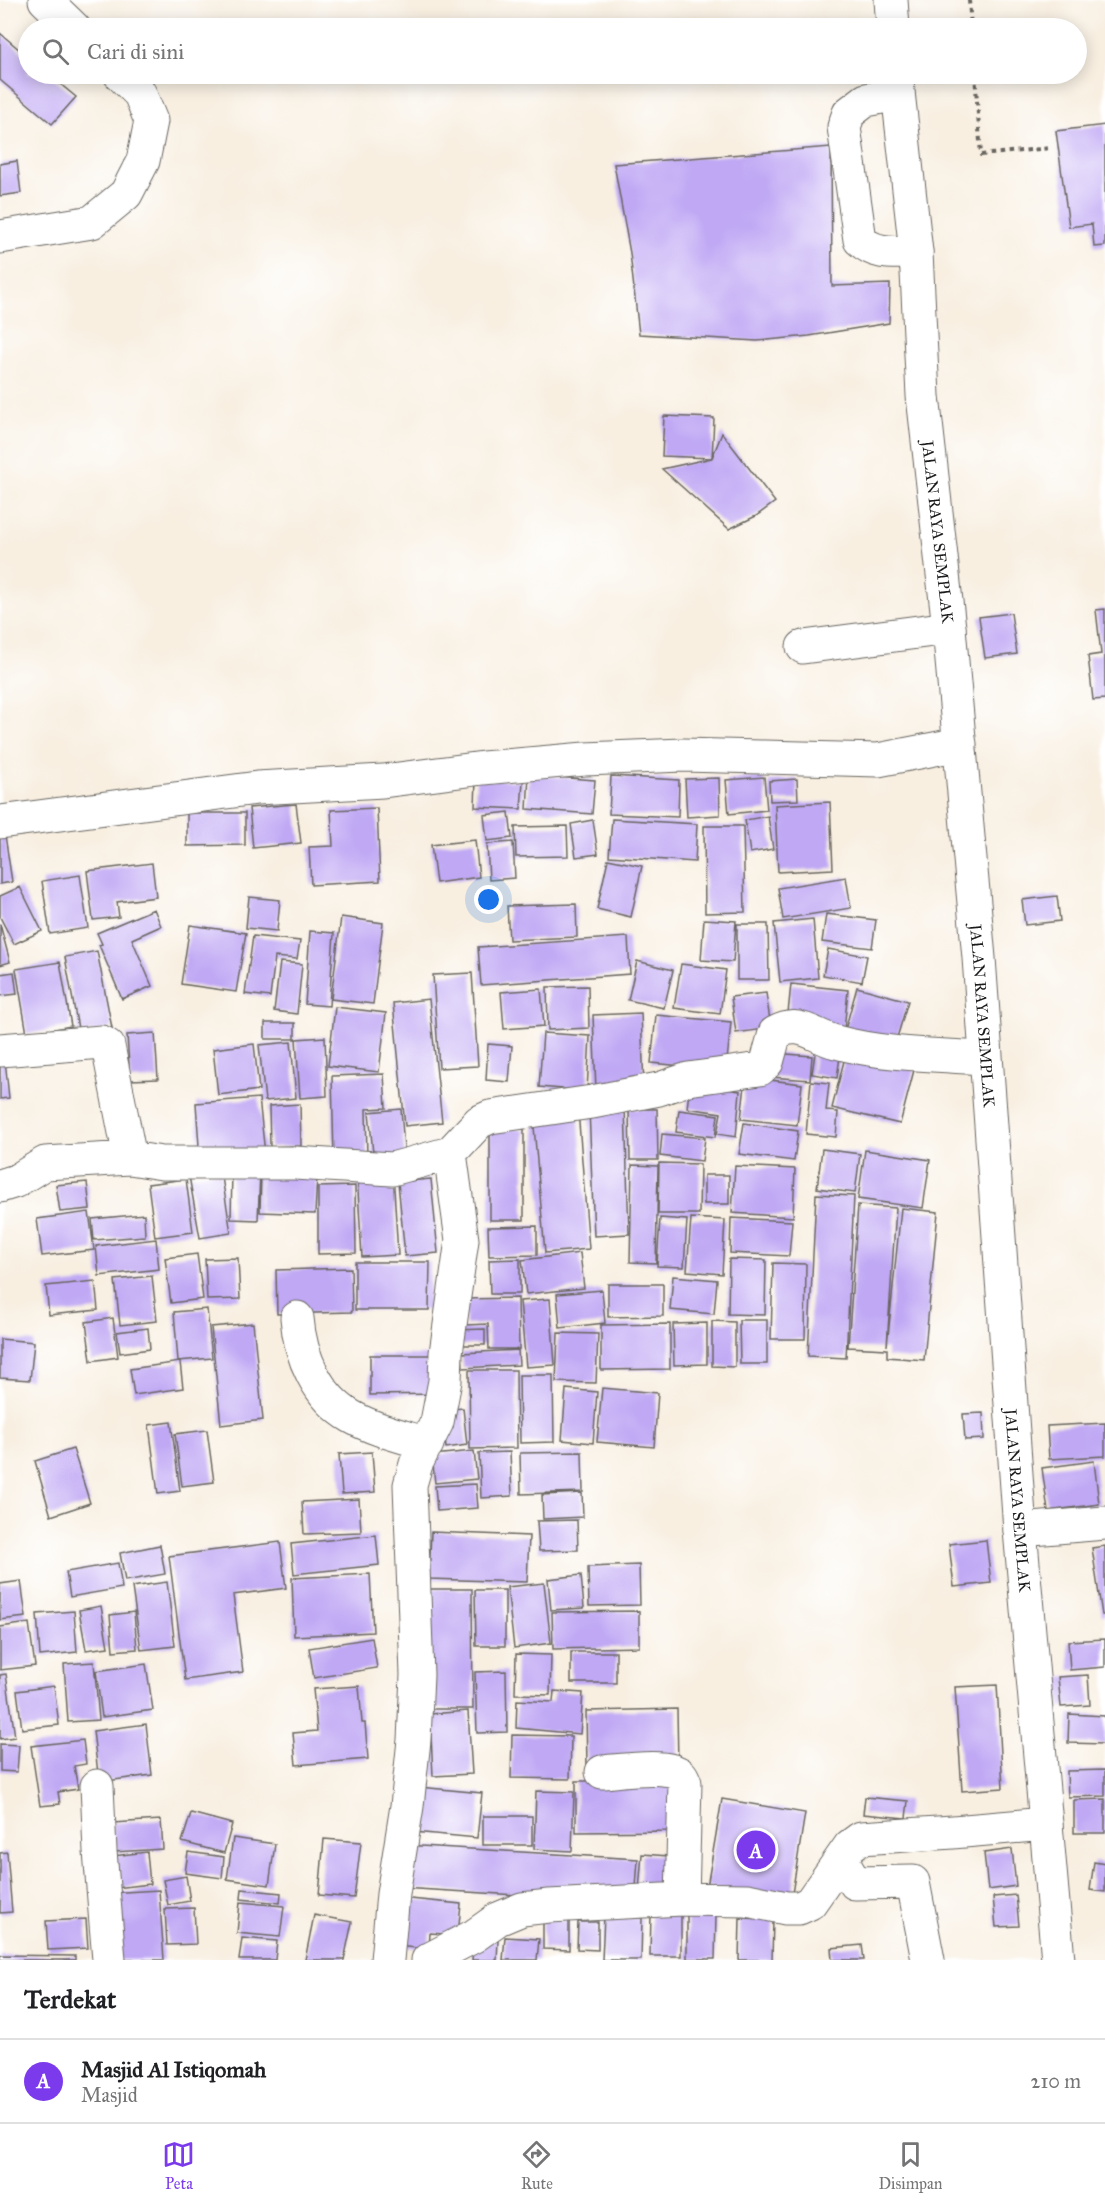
<!DOCTYPE html>
<html lang="id">
<style>
body{margin:0;font-family:"IM FELL Great Primer",serif;background:#f6f6f6;color:#202124}
.you{position:absolute;left:489px;top:900px;width:21px;height:21px;margin:-15px;border:4px solid #fff;border-radius:50%;background:#1a73e8;box-shadow:0 0 0 9px #1a73e833}
.badge{display:grid;place-items:center;width:39px;height:39px;border-radius:50%;background:#7c3aed;color:#fff;font-size:20px;font-weight:700}
.pin{position:absolute;translate:-50% -50%;border:3px solid #fff;box-shadow:0 2px 6px #0006}
.list{margin:0;padding:0;list-style:none}
h2{display:flex;justify-content:space-between;align-items:center;height:78px;margin:0;padding:0 24px;font-size:26px}
h2 small{font-size:20px;font-weight:400;color:#757577}
.list li{display:grid;grid-template-columns:39px 1fr auto;gap:18px;align-items:center;box-sizing:border-box;height:84px;padding:0 24px;border-top:2px solid #e0e0e0}
.list b{display:block;font-size:22px;white-space:nowrap}
.list p{margin:0;font-size:20px;white-space:nowrap;color:#757577}
.list em{font-size:20px;font-style:normal;color:#757577}
.icon{flex:none;width:33px;height:33px;fill:none;stroke:currentColor;stroke-width:2;stroke-linecap:round;stroke-linejoin:round}
.map{position:relative;flex:none;width:1105px;height:1960px;overflow:hidden}
.search{position:absolute;background:#fff;box-shadow:0 3px 15px #0003;left:18px;right:18px;top:18px;height:66px;display:flex;align-items:center;gap:15px;box-sizing:border-box;padding:0 21px;border-radius:33px;color:#757577;font-size:22px}
.sheet{height:162px;background:#fff}
nav{display:flex;justify-content:space-around;align-items:center;box-sizing:border-box;height:84px;border-top:2px solid #e0e0e0;background:#fff;font-size:16px;color:#757577}
nav a{display:grid;justify-items:center;gap:3px}
nav .on{color:#7c3aed}
.map>svg:first-child{display:block}
</style>
<div class="map">
<svg width="1105" height="1960" viewBox="0 0 1105 1960">
<rect width="100%" height="100%" fill="#fff"/>
<filter id="ink" filterUnits="userSpaceOnUse"><feTurbulence type="fractalNoise" baseFrequency=".0167" numOctaves="2"/><feDisplacementMap in="SourceGraphic" scale="12" xChannelSelector="R" yChannelSelector="G"/><feConvolveMatrix kernelMatrix="1 2 1 2 8 2 1 2 1" color-interpolation-filters="sRGB"/></filter>
<filter id="wash" filterUnits="userSpaceOnUse"><feTurbulence type="fractalNoise" baseFrequency=".008" numOctaves="4" result="noise"/><feDisplacementMap in="SourceGraphic" scale="24" xChannelSelector="R" yChannelSelector="G"/><feGaussianBlur stdDeviation="1.35" result="paint"/><feColorMatrix in="noise" values="0 0 0 0 0 0 0 0 0 0 0 0 0 0 0 0 0 1.4 0 .05"/><feComposite in="paint" operator="in"/></filter>
<g filter="url(#wash)">
<rect width="100%" height="100%" fill="#f8efe1"/>
<g id="blocks">
<path fill="#c0a8f4" d="M0,33L28,57V74H48L76,97L52,124L0,80Z
M1105,125V246L1094,247L1092,224L1069,227L1056,131Z
M831,147L832,286L890,284L889,323L809,336L757,341L639,334L630,253L614,164Z
M17,161L21,193L0,196V164Z
M664,416L714,418L712,458L722,433L775,502L756,516L729,529L662,469L712,458L662,456Z
M1105,609V699L1093,700L1088,656L1101,654L1096,610Z
M1011,613L1017,654L985,658L979,617Z
M529,775L595,780L592,814L527,809Z
M611,776L679,780L678,817L609,814Z
M764,777L767,810L729,814L726,780Z
M719,778L720,815L687,817L685,779Z
M476,779L523,781L521,809L475,807Z
M797,779L798,800L770,801L769,781Z
M830,802L833,869L778,872L775,805Z
M296,804L301,843L253,848L249,808Z
M377,808L380,881L311,885L309,847L333,846L331,810Z
M509,812L512,838L487,841L484,815Z
M187,813H245V845L187,846Z
M768,816L773,849L750,853L745,820Z
M612,819L697,824L695,862L609,856Z
M593,820L598,854L576,857L571,824Z
M567,826L568,856L516,857L515,827Z
M704,826H743L745,912L705,913Z
M5,835L12,882L0,884V836Z
M475,840L479,877L436,883L431,845Z
M513,842L515,878L489,880L487,844Z
M608,859L642,866L631,917L597,909Z
M152,863L156,897L117,902L119,917L93,920L87,871Z
M80,875L88,928L50,934L42,881Z
M846,877L851,908L783,919L778,888Z
M20,887L42,931L14,944L0,917V896Z
M1057,896L1060,921L1025,925L1022,900Z
M249,897L280,900L277,931L246,928Z
M576,904L577,937L509,940L507,906Z
M154,909L161,926L132,939L152,986L122,999L99,945L102,944L97,933Z
M826,914L876,920L872,948L822,942Z
M341,917L383,923L373,1004L331,999Z
M704,919L736,921L733,962L701,960Z
M813,919L818,978L780,982L774,923Z
M0,924L10,962L0,965Z
M737,924H768L769,980H737Z
M190,925L246,933L236,992L181,984Z
M310,931L334,933L329,1006L305,1004Z
M253,936L300,941L297,959L275,957L270,997L245,994Z
M628,937L630,974L481,985L478,947Z
M828,949L867,956L862,982L823,975Z
M97,951L112,1028L79,1034L65,957Z
M637,961L673,970L664,1008L628,1000Z
M60,962L71,1026L27,1034L16,969Z
M280,962L302,964L297,1014L274,1011Z
M681,964L726,970L720,1014L674,1008Z
M14,972L17,994L0,996V974Z
M472,973L478,1066L439,1068L433,975Z
M791,984L848,990L844,1030L787,1023Z
M588,986L589,1028L548,1030L547,987Z
M857,987L908,1001L893,1051L843,1037Z
M541,989L544,1026L504,1029L501,992Z
M766,993L771,1028L736,1033L731,997Z
M429,999L442,1122L405,1126L393,1003Z
M335,1007L386,1013L379,1072L328,1066Z
M641,1013L644,1088L596,1090L593,1015Z
M656,1015L731,1022L726,1070L651,1063Z
M265,1023H295V1039H265Z
M155,1033L158,1079L130,1080L127,1035Z
M543,1033L590,1036L587,1091L539,1087Z
M325,1037L327,1096L300,1098L296,1039Z
M291,1042L296,1098L265,1101L259,1045Z
M254,1044L259,1090L218,1095L213,1049Z
M488,1044L512,1046L509,1082L486,1080Z
M816,1046L841,1049L837,1078L812,1074Z
M0,1050H4L9,1098L0,1099Z
M773,1053L812,1056L810,1080L770,1077Z
M846,1053L914,1070L900,1124L832,1108Z
M384,1074L386,1108L366,1109L367,1158L334,1159L332,1076Z
M746,1077L802,1084L797,1125L741,1119Z
M811,1081L829,1083L826,1111L838,1112L836,1137L806,1134Z
M690,1084L740,1091L736,1137L717,1134L721,1113L687,1108Z
M259,1098L265,1154L200,1160L196,1103Z
M300,1104L301,1146L270,1147L269,1106Z
M625,1107L629,1234L594,1236L589,1108Z
M401,1109L405,1161L374,1164L369,1112Z
M629,1109H657L658,1160H630Z
M578,1110L589,1249L545,1253L533,1115Z
M679,1110L718,1115L715,1137L676,1132Z
M744,1123L798,1131L794,1161L739,1154Z
M490,1129H524V1220H490Z
M662,1134L705,1138L702,1161L660,1156Z
M822,1149L860,1154L855,1193L817,1188Z
M865,1150L930,1160L923,1208L858,1199Z
M659,1163L700,1164L699,1214H658Z
M632,1165L658,1166L656,1263L630,1262Z
M735,1166L795,1169L793,1217L732,1213Z
M221,1171L231,1233L200,1238L189,1176Z
M232,1171H260L258,1220L231,1219Z
M393,1172L398,1255L362,1257L357,1174Z
M261,1174L317,1176L315,1214L260,1212Z
M704,1175H729V1204H704Z
M186,1179L193,1232L155,1237L148,1184Z
M431,1179L438,1253L405,1256L398,1182Z
M87,1182L90,1209L60,1212L56,1185Z
M355,1186L356,1253L318,1254V1187Z
M816,1194L854,1196L846,1358L808,1356Z
M858,1205L896,1208L887,1346L901,1208L938,1212L924,1360L887,1357V1349L848,1347Z
M89,1212L94,1250L42,1256L37,1219Z
M144,1214L145,1236L94,1240L92,1219Z
M660,1218L687,1220L684,1267L657,1266Z
M691,1218L725,1220L722,1274L687,1271Z
M731,1218L792,1221L789,1256L730,1253Z
M537,1226V1255L489,1256L488,1227Z
M156,1239L159,1269L99,1276L96,1246Z
M580,1253L584,1288L526,1294L522,1260Z
M197,1254L203,1299L171,1303L165,1258Z
M238,1258L240,1299L207,1300L205,1259Z
M520,1259V1294H490L489,1260Z
M729,1259L766,1260L765,1315L728,1314Z
M355,1262H430L429,1310H355Z
M773,1263L806,1264L805,1339H771Z
M351,1268L352,1312L277,1314L276,1270Z
M152,1276L157,1321L120,1325L115,1280Z
M673,1276L717,1280L714,1314L670,1310Z
M95,1281L98,1310L49,1315L46,1286Z
M608,1284H663V1316L608,1317Z
M602,1290L605,1323L560,1328L557,1294Z
M518,1298L519,1349H489L488,1324L466,1325L465,1299Z
M550,1299L555,1365L526,1367L520,1301Z
M207,1309L212,1358L178,1361L174,1312Z
M113,1318L118,1357L91,1361L86,1322Z
M739,1320H767V1364H740Z
M712,1321L735,1322V1367L712,1366Z
M253,1323L263,1420L221,1425L211,1327Z
M707,1323V1364L674,1365L673,1324Z
M670,1324V1369L601,1370V1325Z
M148,1328L150,1349L120,1353L117,1332Z
M485,1329V1345H456V1330Z
M558,1333L598,1334L596,1383L556,1382Z
M0,1339L34,1342L30,1380L0,1378Z
M518,1350L519,1365L463,1368L462,1353Z
M370,1355H439L440,1394L370,1395Z
M180,1362L183,1388L134,1395L130,1369Z
M469,1370H516L517,1448L470,1449Z
M519,1375H553L554,1442L520,1443Z
M602,1388L658,1393L654,1447L597,1442Z
M566,1389L597,1392L593,1443L562,1440Z
M463,1408L467,1445L446,1448L442,1410Z
M983,1413L984,1439L965,1440L963,1414Z
M171,1422L180,1491L158,1494L149,1425Z
M1105,1423V1456L1049,1459L1047,1426Z
M207,1430L214,1482L182,1486L175,1434Z
M73,1449L90,1503L51,1516L35,1461Z
M474,1451L477,1479L435,1483L432,1455Z
M372,1452L375,1492L342,1494L339,1454Z
M510,1452L512,1496L481,1498L479,1453Z
M582,1452L583,1492L521,1494L520,1453Z
M1094,1461L1099,1504L1048,1511L1042,1468Z
M476,1484L478,1508L437,1511L435,1486Z
M582,1493L583,1517L543,1519L542,1495Z
M359,1499L361,1532L304,1534L302,1502Z
M577,1520L578,1550L539,1551L537,1521Z
M431,1532L529,1536L527,1582L429,1579Z
M376,1535L379,1565L294,1574L291,1544Z
M986,1540L991,1583L954,1587L949,1544Z
M280,1542L286,1588L233,1595L243,1672L185,1680L169,1556Z
M160,1545L165,1574L125,1581L120,1553Z
M1105,1546V1615H1102L1092,1548Z
M118,1563L122,1588L70,1597L66,1572Z
M639,1565L640,1605L589,1606L588,1567Z
M370,1574L373,1632L294,1636L292,1578Z
M581,1575L584,1608L551,1610L548,1579Z
M21,1581L26,1617L0,1620V1584Z
M167,1582L175,1646L141,1650L132,1587Z
M544,1583L551,1643L514,1648L507,1587Z
M426,1589H472L473,1709H426Z
M475,1590H505V1646H476Z
M101,1606L108,1647L86,1650L79,1610Z
M74,1611L77,1652L40,1656L37,1614Z
M639,1611V1647L553,1649L552,1612Z
M134,1612L137,1649L113,1651L110,1615Z
M29,1623L35,1666L0,1670V1627Z
M372,1638L377,1668L314,1678L309,1648Z
M1105,1639V1667L1070,1670L1068,1641Z
M571,1652H616V1683H571Z
M516,1654L551,1655L550,1695L515,1694Z
M94,1662L99,1720L68,1722L64,1664Z
M146,1664L153,1710L102,1717L96,1671Z
M506,1671L507,1732L477,1733L475,1672Z
M6,1674L15,1737L0,1739V1675Z
M1088,1675L1090,1705L1061,1707L1058,1677Z
M997,1685L1003,1788L962,1791L955,1687Z
M54,1686L59,1725L22,1729L17,1691Z
M359,1686L362,1723H365L368,1759L296,1765L293,1733L317,1731L313,1689Z
M554,1691L583,1693L580,1734L516,1728L517,1700L553,1702Z
M677,1709L678,1765L587,1767L586,1711Z
M468,1711L472,1774L433,1776L430,1714Z
M1069,1714L1105,1716V1744L1068,1743Z
M146,1724L152,1775L99,1782L93,1731Z
M512,1735L571,1736L570,1779L511,1778Z
M83,1740L86,1764L74,1766L78,1789L58,1792L60,1804L40,1806L31,1746Z
M0,1744L19,1745L17,1772L0,1771Z
M1105,1770V1796L1068,1797L1067,1771Z
M576,1781H675V1831L576,1832Z
M419,1787L482,1793L477,1838L414,1832Z
M536,1791L574,1792L572,1851L534,1849Z
M865,1797L908,1801L906,1818L863,1814Z
M722,1799L805,1813L791,1900L707,1887Z
M1105,1799V1833H1074V1800Z
M191,1813L232,1824L224,1853L182,1842Z
M483,1816H532V1845H483Z
M161,1820L163,1849L114,1852L112,1823Z
M233,1838L275,1844L269,1885L227,1879Z
M324,1839L361,1842L354,1898L319,1895Z
M404,1845L638,1859L635,1902L401,1888Z
M1012,1849L1016,1886L988,1890L984,1853Z
M7,1852L12,1912L0,1913V1853Z
M147,1852L150,1884L107,1889L104,1857Z
M188,1852L224,1857L222,1878L185,1873Z
M642,1854L682,1857L679,1894L639,1890Z
M1094,1862L1105,1864V1892L1090,1890Z
M186,1876L190,1901L168,1905L163,1880Z
M242,1889L281,1893L280,1903L241,1899Z
M159,1890L164,1960H112L107,1893Z
M1016,1895L1019,1926L996,1927L993,1897Z
M400,1898L461,1904L458,1935L430,1933L429,1949L395,1946Z
M240,1902L284,1906L280,1937L237,1933Z
M194,1908L196,1944L167,1945L165,1909Z
M651,1914H681V1956H650Z
M314,1915L352,1922L344,1960H305Z
M687,1915H716L715,1959H687Z
M604,1916L642,1918L641,1960H602Z
M740,1918L773,1919L772,1960H739Z
M86,1919L88,1948L48,1950L46,1921Z
M543,1920L569,1921V1950L543,1949Z
M578,1922H598V1950L577,1949Z
M505,1937L539,1939L537,1960H503Z
M242,1938L277,1941L275,1960H239Z
M474,1939L498,1940L497,1960H472Z
M862,1945L864,1960H832L831,1948Z
M0,1955L75,1956V1960H0Z"/>
</g>
</g>
<g filter="url(#ink)">
<use href="#blocks" fill-opacity="0" stroke="#696661" stroke-width="1.5"/>
<g fill="none" stroke-linecap="round" stroke-linejoin="round">
<g stroke="#696661" stroke-width="35">
<path id="minor" d="M45,0L74,28
M898,94L866,100L849,113L844,127L860,240C877,256 895,252 916,252
M0,237L92,222L126,194L143,161L151,121L140,94L120,74
M803,647L949,628
M0,822L257,788L383,781L483,768L585,759L683,755L878,760L960,744
M0,1050L102,1042L108,1046L130,1158
M0,1186L16,1181L45,1163L130,1158L162,1163H295L392,1169L450,1153L479,1122L490,1117L592,1102L659,1089L688,1079L760,1069L767,1062L775,1033C801,1019 812,1036 836,1042C884,1055 936,1055 985,1058
M297,1318C300,1356 317,1397 352,1417C375,1430 402,1436 427,1444
M1020,1530L1105,1523
M602,1772C618,1771 670,1763 681,1775C683,1777 684,1781 685,1783L682,1899
M97,1786L100,1851L109,1960
M841,1859L855,1883L913,1882L928,1960
M387,1960L393,1894L407,1806L414,1740L417,1675L410,1485L416,1464L437,1422L445,1381L446,1353L462,1240L450,1153
M428,1960L474,1936L498,1919L522,1909L549,1906L682,1899L747,1900L786,1908H799L810,1903L850,1846L861,1838L953,1832L1046,1824"/>
</g>
<g stroke="#696661" stroke-width="35">
<g id="major">
<path d="M891,0L893,28"/>
<path id="s1" d="M896,74L916,252L923,396L949,628L979,958L1020,1530L1058,1960"/>
</g>
</g>
<path stroke="#696661" stroke-width="4" stroke-dasharray="4.5 4.5" stroke-linecap="butt" d="M969,0L971,28
M975,74L981,155L1050,148"/>
<use href="#minor" stroke="#fff" stroke-width="33"/>
<use href="#major" stroke="#fff" stroke-width="33"/>
</g>
</g>
<g text-anchor="middle" stroke-width="6" stroke-linejoin="round" paint-order="stroke">
<g font-size="16" fill="#1c1c1c" stroke="#fff">
<text dy="6" stroke="none"><textPath href="#s1" startOffset="460">JALAN RAYA SEMPLAK</textPath></text>
<text dy="6" stroke="none"><textPath href="#s1" startOffset="946">JALAN RAYA SEMPLAK</textPath></text>
<text dy="6" stroke="none"><textPath href="#s1" startOffset="1432">JALAN RAYA SEMPLAK</textPath></text>
</g>
</g>
</svg>
<div class="you"></div>
<div class="pin badge" style="left:756px;top:1850px">A</div>
<div class="search"><svg class="icon" aria-label="search" viewBox="0 0 24 24"><circle cx="10" cy="10" r="6"/><path d="M15 15l6 6"/></svg>Cari di sini</div>
</div>
<section class="sheet">
<h2>Terdekat<small></small></h2>
<ul class="list">
<li><span class="badge">A</span><div><b>Masjid Al Istiqomah</b><p>Masjid</p></div><em>210 m</em></li>
</ul>
</section>
<nav>
<a class="on"><svg class="icon" aria-label="map" viewBox="0 0 24 24"><path d="M3 6l6-2 6 2 6-2v14l-6 2-6-2-6 2zM9 4v14M15 6v14"/></svg>Peta</a>
<a><svg class="icon" aria-label="directions" viewBox="0 0 24 24"><path d="M12 3l9 9-9 9-9-9zM9 14v-3h6M13 9l2 2-2 2"/></svg>Rute</a>
<a><svg class="icon" aria-label="saved" viewBox="0 0 24 24"><path d="M7 4h10v16l-5-4-5 4z"/></svg>Disimpan</a>
</nav>
